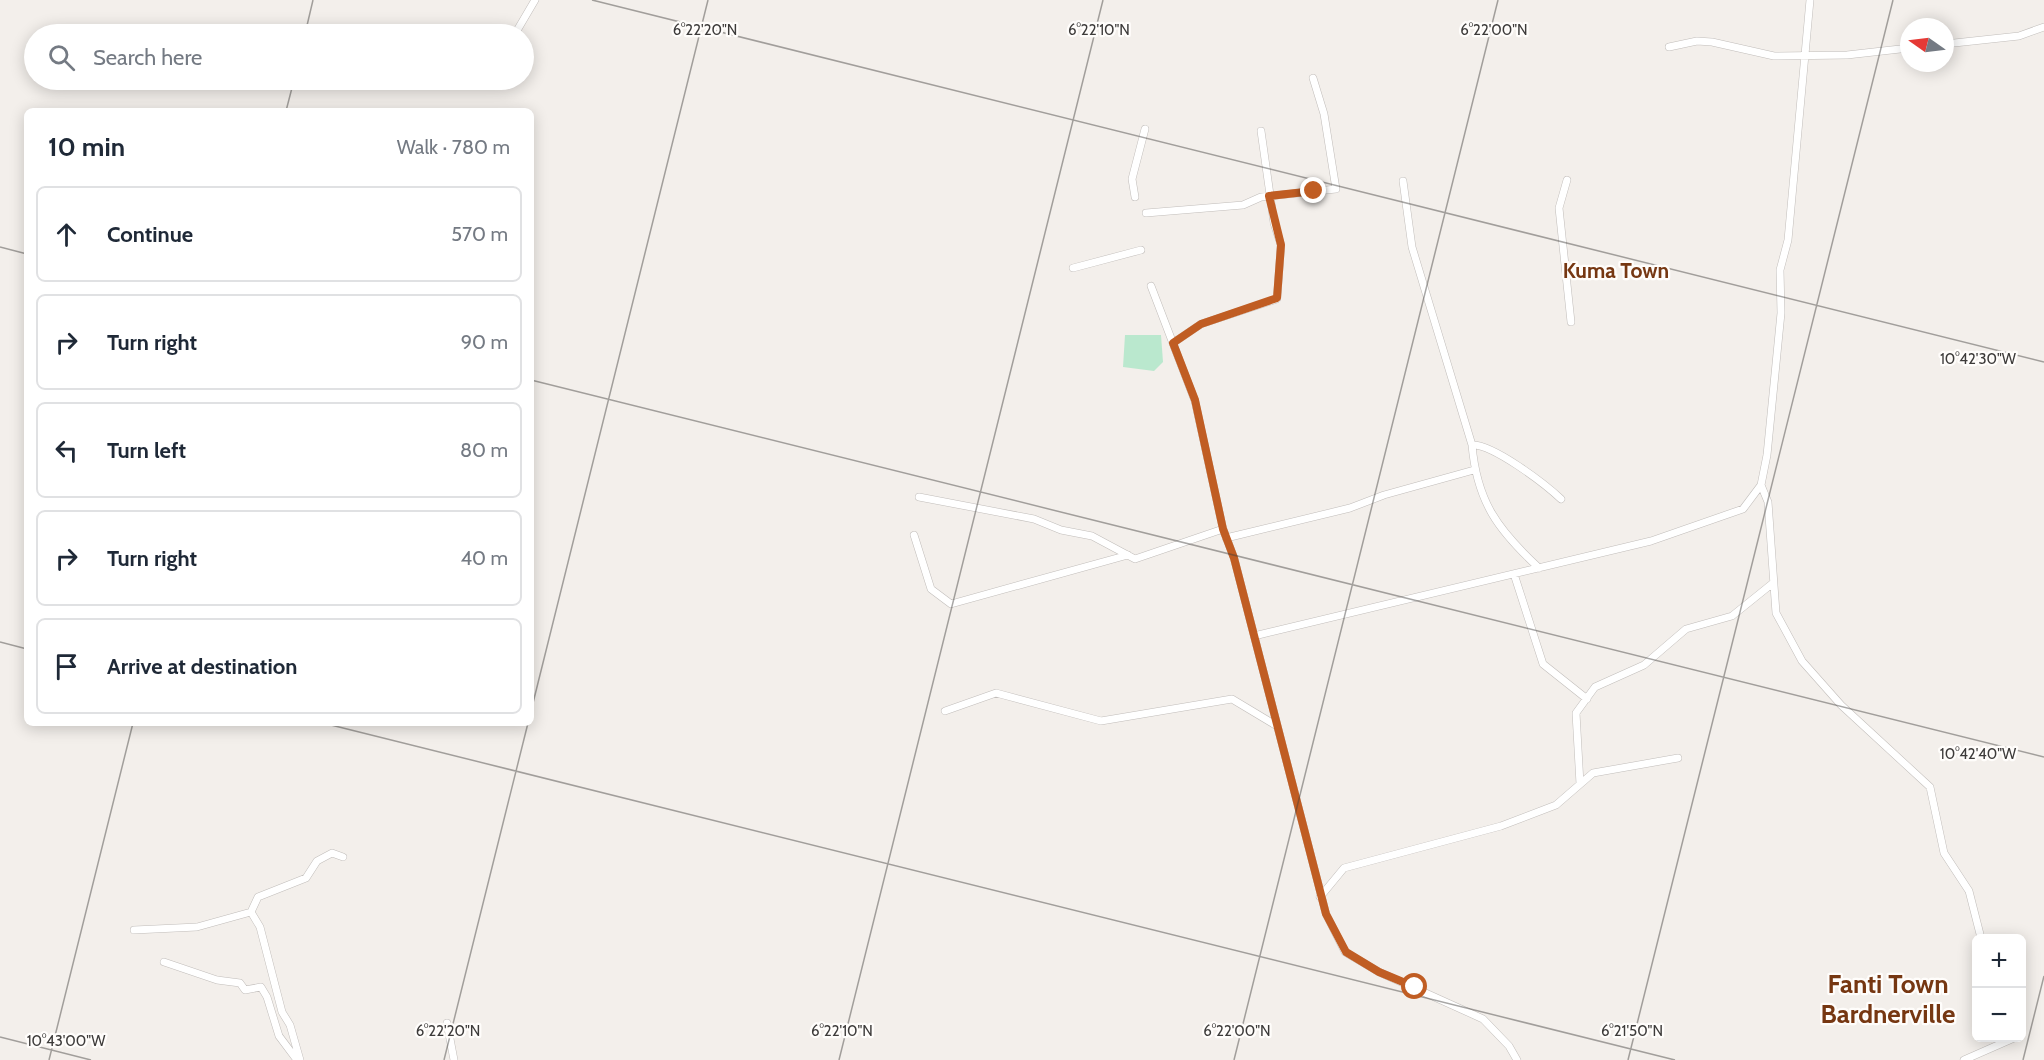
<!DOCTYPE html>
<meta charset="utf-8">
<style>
body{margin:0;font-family:Cabin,sans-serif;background:#f6f6f7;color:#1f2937}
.controls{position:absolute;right:18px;bottom:18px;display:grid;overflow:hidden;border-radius:9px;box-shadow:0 3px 15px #0003}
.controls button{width:54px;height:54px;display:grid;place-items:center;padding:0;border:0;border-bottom:2px solid #e0e1e3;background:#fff;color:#1f2937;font:30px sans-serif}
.compass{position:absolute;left:1900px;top:18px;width:54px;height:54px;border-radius:50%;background:#fff;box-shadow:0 3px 15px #0003;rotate:284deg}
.stop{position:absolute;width:18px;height:18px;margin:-14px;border:4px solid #c05d23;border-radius:50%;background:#fff}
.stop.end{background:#c05d23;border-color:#fff;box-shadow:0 2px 6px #0008}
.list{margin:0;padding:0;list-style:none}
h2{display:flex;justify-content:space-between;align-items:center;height:78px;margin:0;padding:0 24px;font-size:26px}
h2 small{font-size:20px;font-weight:400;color:#747a83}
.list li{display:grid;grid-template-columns:39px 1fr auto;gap:18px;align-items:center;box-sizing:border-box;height:96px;margin:0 12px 12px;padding:0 12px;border:2px solid #e0e1e3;border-radius:9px}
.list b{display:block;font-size:22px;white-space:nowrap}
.list em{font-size:20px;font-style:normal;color:#747a83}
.icon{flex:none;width:33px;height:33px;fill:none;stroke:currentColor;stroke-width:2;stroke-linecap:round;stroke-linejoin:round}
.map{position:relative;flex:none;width:2044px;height:1060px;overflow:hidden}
.search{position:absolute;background:#fff;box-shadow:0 3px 15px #0003;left:24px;top:24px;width:510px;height:66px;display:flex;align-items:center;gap:15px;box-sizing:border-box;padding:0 21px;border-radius:33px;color:#747a83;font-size:22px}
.panel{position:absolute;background:#fff;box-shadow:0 3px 15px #0003;left:24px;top:108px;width:510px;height:618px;border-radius:9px}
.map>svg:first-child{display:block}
</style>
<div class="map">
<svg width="2044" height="1060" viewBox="0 0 2044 1060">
<rect width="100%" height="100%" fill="#f3efeb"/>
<path fill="#bae8ce" d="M1125,335H1161L1163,362L1154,371L1123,367Z"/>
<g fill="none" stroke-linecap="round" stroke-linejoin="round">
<g stroke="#c1bdba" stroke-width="8">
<path id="street" d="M515,34L535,0
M1945,44L2019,36L2044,27
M1669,47L1697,41L1712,42L1774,56L1847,55L1909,48
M1567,180L1559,208L1571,322
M1403,181L1412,247L1472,445C1477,502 1498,530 1539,568
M1135,197L1132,179L1145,129
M1146,213L1243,205L1261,197L1336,189L1324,114L1313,78
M1073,268L1141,250
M1151,286L1195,401L1223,529L1234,558L1326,914L1345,952L1379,972L1483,1019L1509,1046L1517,1060
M1173,343L1201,324L1277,299L1281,245L1274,223L1261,131
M1472,445C1493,444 1545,484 1561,499
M1761,485L1768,502L1776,613L1802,661L1841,705L1930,787L1944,853L1969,891L1981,938
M919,497L1034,519L1061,530L1092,536L1135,559L1223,529
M914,535L931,589L951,604L1128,555
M1226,538L1350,508L1384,495L1474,470
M1514,574L1543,664L1587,699
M1254,636L1651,541L1743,509L1761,485L1767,455L1781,313L1780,270L1788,240L1810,0
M945,711L996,693L1101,721L1232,699L1277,726
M1580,784L1576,713L1595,687L1644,665L1686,629L1732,616L1773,583
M1320,897L1344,868L1501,826L1556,805L1593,773L1678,758
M251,912L260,927L282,1012L290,1025L300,1060
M134,930L197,927L251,912L258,897L306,878L317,861L332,853L343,857
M164,962L217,980L240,983L245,990L261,987L267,997L279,1036L297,1060
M447,1023L454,1060
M2022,1023V1029
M1964,1060L2014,1038"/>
</g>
<use href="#street" stroke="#fff" stroke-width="7"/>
</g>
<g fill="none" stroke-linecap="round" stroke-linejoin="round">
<path stroke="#c05d23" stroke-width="8" d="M1314,191L1269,196L1281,245L1277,298L1201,324L1173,343L1195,400L1223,529L1234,558L1326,914L1346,952L1379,972L1415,987"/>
</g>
<path fill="none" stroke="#3d3b3a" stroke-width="1.5" stroke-opacity="0.45" d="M592,0L2044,362M305,34L313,0M286,111L294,80M0,247L27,254M531,380L2044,757M0,642L27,649M531,711L708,0M323,723L1675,1060M0,1037L91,1060M49,1060L133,723M444,1060L528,723M839,1060L1103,0M1234,1060L1498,0M1628,1060L1893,0M2023,1060L2044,976"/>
<g text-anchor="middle" stroke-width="4.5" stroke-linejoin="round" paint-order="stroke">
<g font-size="21" font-weight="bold" fill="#763712" stroke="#fffdfb">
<text x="1616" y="278">Kuma Town</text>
</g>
<g font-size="26" font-weight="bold" fill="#763712" stroke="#fffdfb">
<text x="1888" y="993">Fanti Town<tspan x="1888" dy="30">Bardnerville</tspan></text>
</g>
</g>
<g font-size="15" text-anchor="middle" fill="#3d3b3a" stroke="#fffdfb" stroke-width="4.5" stroke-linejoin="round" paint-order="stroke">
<text x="705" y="35">6°22'20"N</text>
<text x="1099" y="35">6°22'10"N</text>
<text x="1494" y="35">6°22'00"N</text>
<text x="1978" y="364">10°42'30"W</text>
<text x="1978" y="759">10°42'40"W</text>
<text x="448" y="1036">6°22'20"N</text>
<text x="842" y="1036">6°22'10"N</text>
<text x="1237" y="1036">6°22'00"N</text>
<text x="1632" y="1036">6°21'50"N</text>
<text x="66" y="1046">10°43'00"W</text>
</g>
</svg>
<div class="controls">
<button>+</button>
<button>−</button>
</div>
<svg class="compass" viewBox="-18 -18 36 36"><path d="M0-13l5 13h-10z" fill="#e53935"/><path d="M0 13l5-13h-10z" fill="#747a83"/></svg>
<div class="stop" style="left:1415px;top:987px"></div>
<div class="stop end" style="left:1314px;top:191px"></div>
<div class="search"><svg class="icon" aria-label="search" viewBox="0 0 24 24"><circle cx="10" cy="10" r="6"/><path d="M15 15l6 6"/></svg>Search here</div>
<section class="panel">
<h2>10 min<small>Walk · 780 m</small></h2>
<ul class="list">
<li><svg class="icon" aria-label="ahead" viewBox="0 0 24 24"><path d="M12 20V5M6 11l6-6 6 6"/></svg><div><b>Continue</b></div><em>570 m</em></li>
<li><svg class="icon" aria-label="right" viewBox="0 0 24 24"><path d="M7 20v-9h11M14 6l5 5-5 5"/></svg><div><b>Turn right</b></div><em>90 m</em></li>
<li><svg class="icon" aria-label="left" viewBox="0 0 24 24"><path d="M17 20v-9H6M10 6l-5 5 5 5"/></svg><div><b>Turn left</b></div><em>80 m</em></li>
<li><svg class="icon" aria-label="right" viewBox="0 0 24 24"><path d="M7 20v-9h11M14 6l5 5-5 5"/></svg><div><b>Turn right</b></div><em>40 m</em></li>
<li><svg class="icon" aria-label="arrive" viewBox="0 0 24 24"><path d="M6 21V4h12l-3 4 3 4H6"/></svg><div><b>Arrive at destination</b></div></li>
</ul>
</section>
</div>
